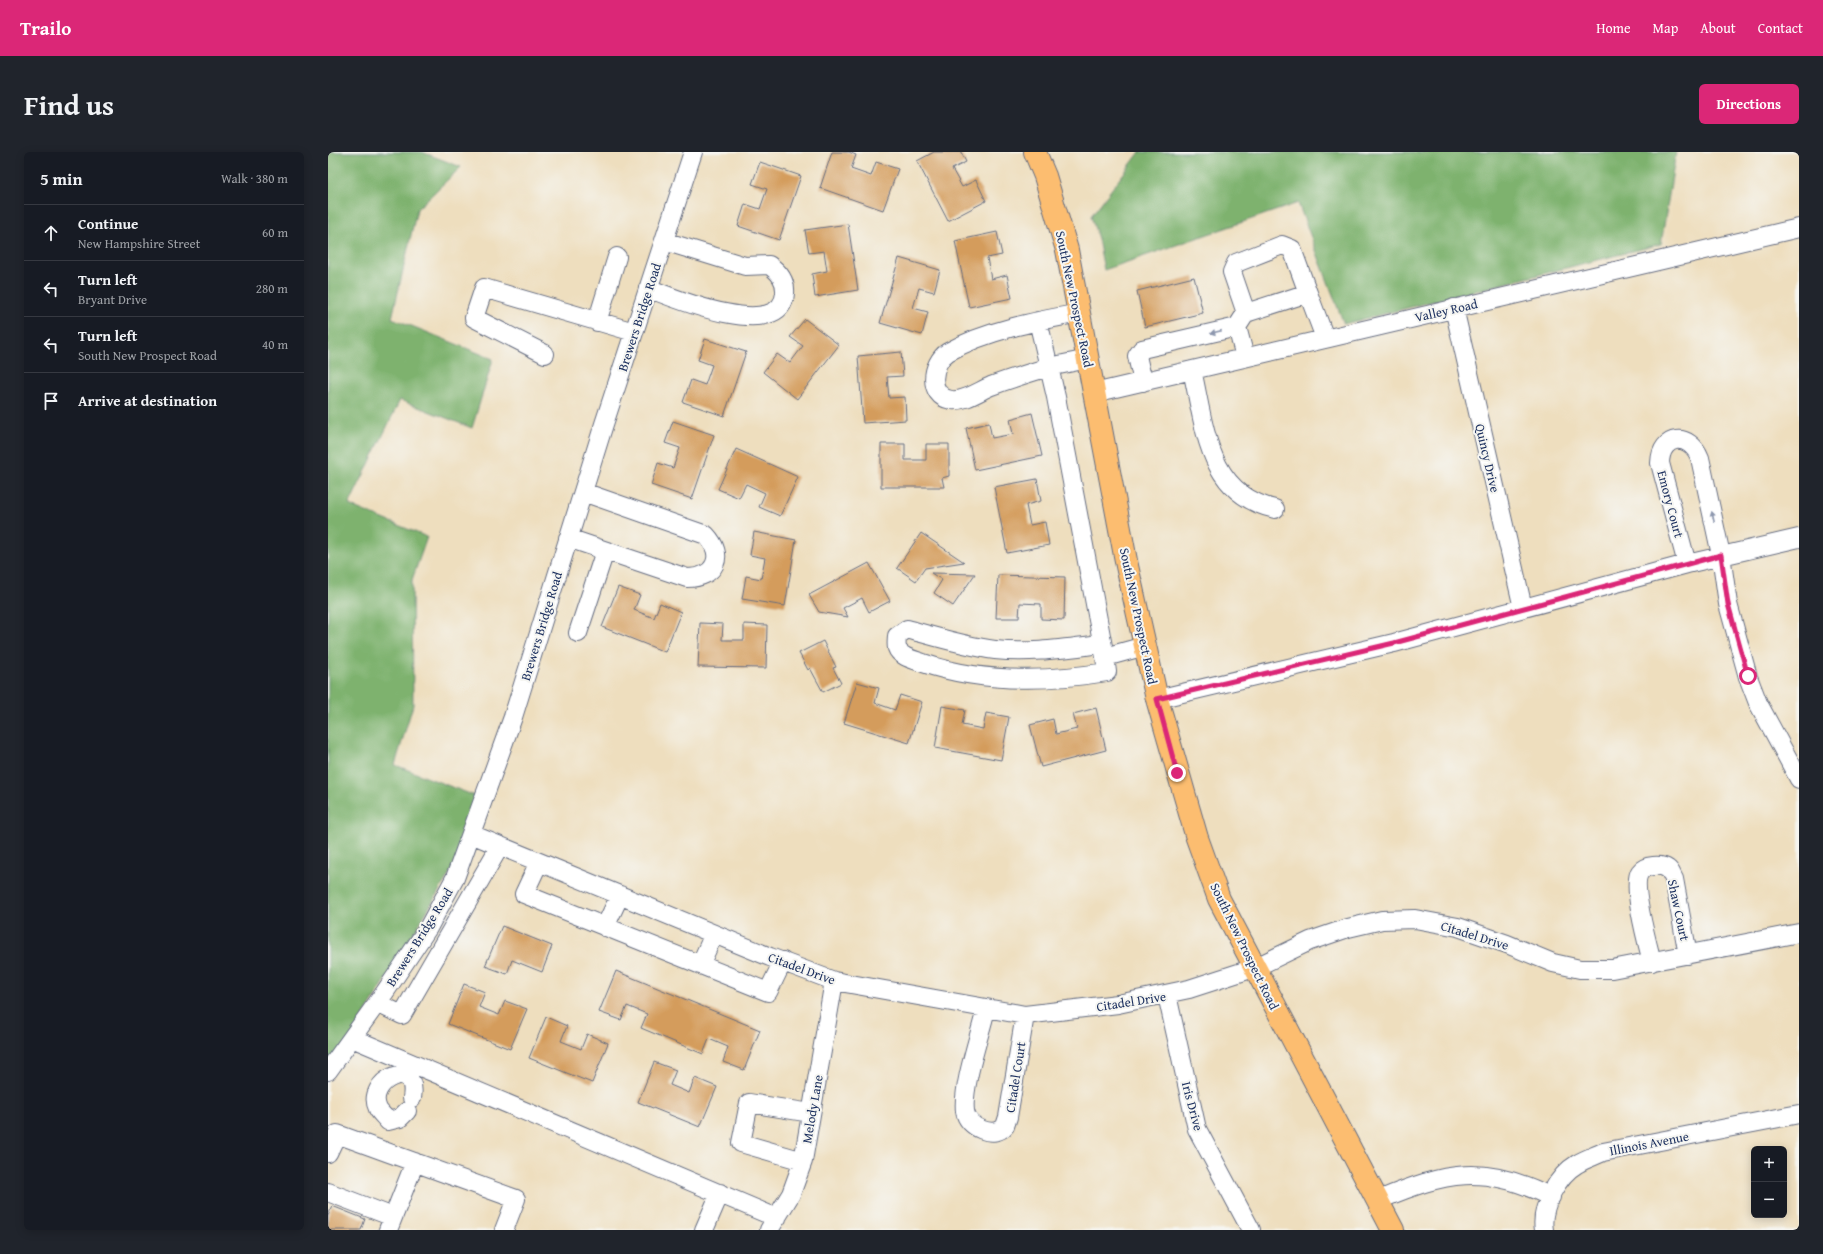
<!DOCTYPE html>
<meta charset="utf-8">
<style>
body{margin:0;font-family:"Gentium Book Plus",serif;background:#20242c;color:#f1f3f6}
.controls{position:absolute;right:12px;bottom:12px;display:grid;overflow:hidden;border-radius:6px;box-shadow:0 2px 10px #0003}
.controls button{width:36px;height:36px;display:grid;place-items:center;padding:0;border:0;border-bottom:1px solid #363941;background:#171b24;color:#f1f3f6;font:20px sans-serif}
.stop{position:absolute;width:12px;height:12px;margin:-9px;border:3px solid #db2777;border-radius:50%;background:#fff}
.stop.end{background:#db2777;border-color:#fff;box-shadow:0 1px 4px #0008}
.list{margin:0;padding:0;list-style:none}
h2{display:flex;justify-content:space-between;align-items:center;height:52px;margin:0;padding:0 16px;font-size:17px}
h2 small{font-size:13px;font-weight:400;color:#9ea1a6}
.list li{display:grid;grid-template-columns:26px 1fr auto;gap:12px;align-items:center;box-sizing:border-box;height:56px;padding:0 16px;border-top:1px solid #363941}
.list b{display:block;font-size:15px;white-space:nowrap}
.list p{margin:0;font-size:13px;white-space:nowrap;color:#9ea1a6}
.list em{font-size:13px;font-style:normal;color:#9ea1a6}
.icon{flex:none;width:22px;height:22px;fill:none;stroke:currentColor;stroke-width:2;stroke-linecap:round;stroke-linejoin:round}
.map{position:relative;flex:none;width:1471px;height:1078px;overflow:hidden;border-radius:6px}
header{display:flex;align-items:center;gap:24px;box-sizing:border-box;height:56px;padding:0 20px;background:#db2777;color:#fff}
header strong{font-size:19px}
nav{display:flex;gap:22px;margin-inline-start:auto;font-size:14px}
.intro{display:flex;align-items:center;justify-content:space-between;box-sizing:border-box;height:96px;padding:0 24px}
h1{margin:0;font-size:28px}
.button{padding:10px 18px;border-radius:6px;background:#db2777;color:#fff;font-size:14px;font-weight:700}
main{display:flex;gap:24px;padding:0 24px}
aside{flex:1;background:#171b24;border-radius:6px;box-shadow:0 2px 10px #0003}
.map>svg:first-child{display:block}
</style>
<header>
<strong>Trailo</strong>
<nav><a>Home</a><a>Map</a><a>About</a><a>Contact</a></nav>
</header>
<div class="intro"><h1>Find us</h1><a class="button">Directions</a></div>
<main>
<aside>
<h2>5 min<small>Walk · 380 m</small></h2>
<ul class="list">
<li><svg class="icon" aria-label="ahead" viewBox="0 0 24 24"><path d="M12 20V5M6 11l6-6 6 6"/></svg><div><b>Continue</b><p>New Hampshire Street</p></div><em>60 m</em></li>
<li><svg class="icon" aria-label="left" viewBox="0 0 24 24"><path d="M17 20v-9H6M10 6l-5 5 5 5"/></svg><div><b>Turn left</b><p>Bryant Drive</p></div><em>280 m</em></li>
<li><svg class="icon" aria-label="left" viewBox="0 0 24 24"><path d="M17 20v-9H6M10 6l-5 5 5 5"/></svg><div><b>Turn left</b><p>South New Prospect Road</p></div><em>40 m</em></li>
<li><svg class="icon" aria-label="arrive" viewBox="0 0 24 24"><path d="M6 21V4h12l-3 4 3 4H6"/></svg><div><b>Arrive at destination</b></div></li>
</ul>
</aside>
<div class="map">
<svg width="1471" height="1078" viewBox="0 0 1471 1078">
<rect width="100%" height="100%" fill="#f6f6f2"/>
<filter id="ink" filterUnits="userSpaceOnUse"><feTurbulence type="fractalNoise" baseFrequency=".025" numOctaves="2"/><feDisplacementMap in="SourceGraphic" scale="8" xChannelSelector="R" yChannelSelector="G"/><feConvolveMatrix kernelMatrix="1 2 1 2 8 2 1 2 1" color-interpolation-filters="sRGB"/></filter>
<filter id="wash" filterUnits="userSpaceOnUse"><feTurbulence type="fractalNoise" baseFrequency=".012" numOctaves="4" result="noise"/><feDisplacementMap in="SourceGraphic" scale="16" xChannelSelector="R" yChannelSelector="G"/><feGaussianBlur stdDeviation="0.9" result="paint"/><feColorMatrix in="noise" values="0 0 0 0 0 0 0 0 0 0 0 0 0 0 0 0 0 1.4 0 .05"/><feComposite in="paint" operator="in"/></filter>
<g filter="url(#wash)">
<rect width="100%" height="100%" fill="#eedebe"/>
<path fill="#7eb26e" stroke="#4c7066" d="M0,0H94L133,15L89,57L64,166L165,207L144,276L72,248L21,353L99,385L84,428L85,553L67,613L155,647L143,686L7,912L0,907Z
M812,0H1348L1333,92L1016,172L970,51L776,118L770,87L763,64Z"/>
<g id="blocks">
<path fill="#d49c5b" d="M504,0H521L528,3L523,17L543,24L548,10L570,17L555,58L492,36Z
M606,0H633L638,10L624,17L634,35L648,28L658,49L620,69L589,9Z
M432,10L473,24L451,88L410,74L417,52L432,57L439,37L424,32Z
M520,72L530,138L487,145L484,122L499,119L496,99L481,101L477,78Z
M669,80L674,103L659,106L663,127L679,123L684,146L641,155L627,89Z
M571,106L612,118L606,140L591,136L585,156L600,160L594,183L552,171Z
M866,125L875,161L817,175L809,139Z
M477,167L511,193L469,247L435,220L449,202L462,211L475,194L462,185Z
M377,187L418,200L396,264L355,250L363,228L377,233L384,213L370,208Z
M573,200L575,224L559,225L561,246L577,245L578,268L535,271L530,204Z
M704,261L714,304L647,318L638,276L661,271L664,286L685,282L682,267Z
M345,269L386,283L364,347L323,333L330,311L345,316L352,296L337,291Z
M553,292H577V308H598V292H621V324L614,326L616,335H553Z
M408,297L470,325L452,364L431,355L437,341L418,332L411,346L390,337Z
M709,327L713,349L698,353L702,373L717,370L721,393L679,401L666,335Z
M426,380L468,388L457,454L414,447L418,424L433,427L437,406L422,403Z
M593,381L636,410L597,416L588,429L569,416Z
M541,411L562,449L541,460L534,446L515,456L520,465L491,460L481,443Z
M603,421L647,422L625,454L606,441L614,428Z
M670,423L737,425L736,468L713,467V452L692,451L691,466H668Z
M290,435L312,443L306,458L326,466L332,451L353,460L337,500L274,475Z
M372,471L395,472L394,488H416V472L439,473L438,516L370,515Z
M495,489L508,515L505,516L513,531L495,540L482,516L480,518L471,501Z
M529,530L551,536L547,551L567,558L572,543L594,550L581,591L516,571Z
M614,554L637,558L634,573L655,577L658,561L681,565L673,608L607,596Z
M768,556L778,598L713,615L702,573L725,567L728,582L749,577L745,562Z
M174,774L224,794L214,820L184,808L179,822L157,814Z
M288,819L432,878L416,918L395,910L400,895L381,887L375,902L313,876L319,862L299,854L293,868L271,860Z
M136,832L157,840L151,855L171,863L177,849L199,857L182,897L120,872Z
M218,865L239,874L233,889L253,897L259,882L280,891L264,931L201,906Z
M326,910L348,918L342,933L361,941L367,926L389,935L372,975L310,950Z
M4,1054L37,1067L33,1078H0V1064Z"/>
</g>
</g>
<g filter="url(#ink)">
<use href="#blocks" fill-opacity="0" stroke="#656c80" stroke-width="1"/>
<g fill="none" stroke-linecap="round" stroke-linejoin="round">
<g stroke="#656c80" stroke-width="20">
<path id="minor" d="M320,136C345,146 454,191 457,141C458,128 451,120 441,113L417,114L336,89
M980,141L997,186
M1126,156L1195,456
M752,161C709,169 659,178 620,200C603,211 599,244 623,248C636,250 651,239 663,234C682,227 701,221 721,215L728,245L777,505L817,494
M710,169L721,215L760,207
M269,170L289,105
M909,175L918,161L904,120L908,111L954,93L964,97L980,141L918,161
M217,202L146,166L156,136L306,180
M864,218C877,274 879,342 947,357
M815,230L809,204L814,197L909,175L917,205
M766,241L1471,76
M240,386L359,426C387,426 398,404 378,383L255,340
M1359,412L1332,311C1333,282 1362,280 1372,306L1393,403L1400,452L1420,525L1430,551L1471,627
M250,481L277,399
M774,492C739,496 703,502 667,498C637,494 608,485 579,477L569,484C569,487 568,492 569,496C572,505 587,508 595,511C654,531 717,530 779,520L777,505
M829,547L1066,491L1359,412L1471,386
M143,682L442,805L506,829L697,863L790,852L861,837L926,816L982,789L1020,776L1054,768L1087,767L1130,775L1179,792L1225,811L1252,817H1284L1471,781
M211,710L196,742L440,840L455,809
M277,775L292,743
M1324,810C1320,794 1303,732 1312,720C1317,713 1333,712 1340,717C1343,719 1344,724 1346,727L1360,803
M372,813L386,782
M839,843L869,977L923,1078
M49,851L74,863L172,694
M658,857C652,883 634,934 637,959C639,976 667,987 677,974C678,971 679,968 680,965L697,863
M24,886L449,1066
M0,919L57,840L100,776L127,726L185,565L276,272L365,0
M79,959L72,966L60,969C57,965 52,961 50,957C36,929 91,903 84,946
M0,1001L9,982L188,1047L176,1078
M475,1009L413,991L421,951L483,961
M0,1040L65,1065
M1051,1048C1118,1020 1155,1011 1223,1045
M60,1078L87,1010
M376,1078L392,1041
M441,1078L463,1042L475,1009L506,829
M1216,1078C1212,1055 1230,1023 1249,1012C1257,1007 1267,1004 1275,1000L1471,962"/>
</g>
<g stroke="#656c80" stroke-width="24">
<path id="major" d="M707,0L717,24L739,98L799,414L829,547L869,686L891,747L1065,1078"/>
</g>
<use href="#minor" stroke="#fff" stroke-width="18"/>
<use href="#major" stroke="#fcbd6f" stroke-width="22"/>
</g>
<defs><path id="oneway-solid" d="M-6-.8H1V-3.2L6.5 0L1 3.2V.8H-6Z"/></defs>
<g fill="#8d97ae">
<use href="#oneway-solid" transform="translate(888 180) rotate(167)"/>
<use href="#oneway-solid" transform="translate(1385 365) rotate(-103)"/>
</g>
</g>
<g fill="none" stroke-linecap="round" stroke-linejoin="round" filter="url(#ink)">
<path stroke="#db2777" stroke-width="5" d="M849,621L829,547L1066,491L1393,403L1400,452L1420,524"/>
</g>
<g text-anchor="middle" stroke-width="4" stroke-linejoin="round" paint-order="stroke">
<g font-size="13" fill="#1b2f5e" stroke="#f6f6f2">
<text transform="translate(747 147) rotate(78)" y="5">South New Prospect Road</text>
<text transform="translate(1118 158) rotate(-13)" y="5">Valley Road</text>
<text transform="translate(311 165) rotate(-72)" y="5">Brewers Bridge Road</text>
<text transform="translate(1160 306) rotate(77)" y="5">Quincy Drive</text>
<text transform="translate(1343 352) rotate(75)" y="5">Emory Court</text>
<text transform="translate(811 464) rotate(78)" y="5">South New Prospect Road</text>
<text transform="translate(213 474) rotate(-73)" y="5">Brewers Bridge Road</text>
<text transform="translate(1351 758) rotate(78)" y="5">Shaw Court</text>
<text transform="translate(1147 783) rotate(17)" y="5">Citadel Drive</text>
<text transform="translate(91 785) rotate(-58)" y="5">Brewers Bridge Road</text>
<text transform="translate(917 794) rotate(64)" y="5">South New Prospect Road</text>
<text transform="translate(474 816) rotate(20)" y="5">Citadel Drive</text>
<text transform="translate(803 849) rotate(-9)" y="5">Citadel Drive</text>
<text transform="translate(687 925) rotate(-81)" y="5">Citadel Court</text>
<text transform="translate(865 954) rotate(75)" y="5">Iris Drive</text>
<text transform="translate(484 957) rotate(-80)" y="5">Melody Lane</text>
<text transform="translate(1321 991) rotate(-11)" y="5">Illinois Avenue</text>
</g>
</g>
</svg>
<div class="controls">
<button>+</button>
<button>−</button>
</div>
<div class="stop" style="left:1420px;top:524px"></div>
<div class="stop end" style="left:849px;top:621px"></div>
</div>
</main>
